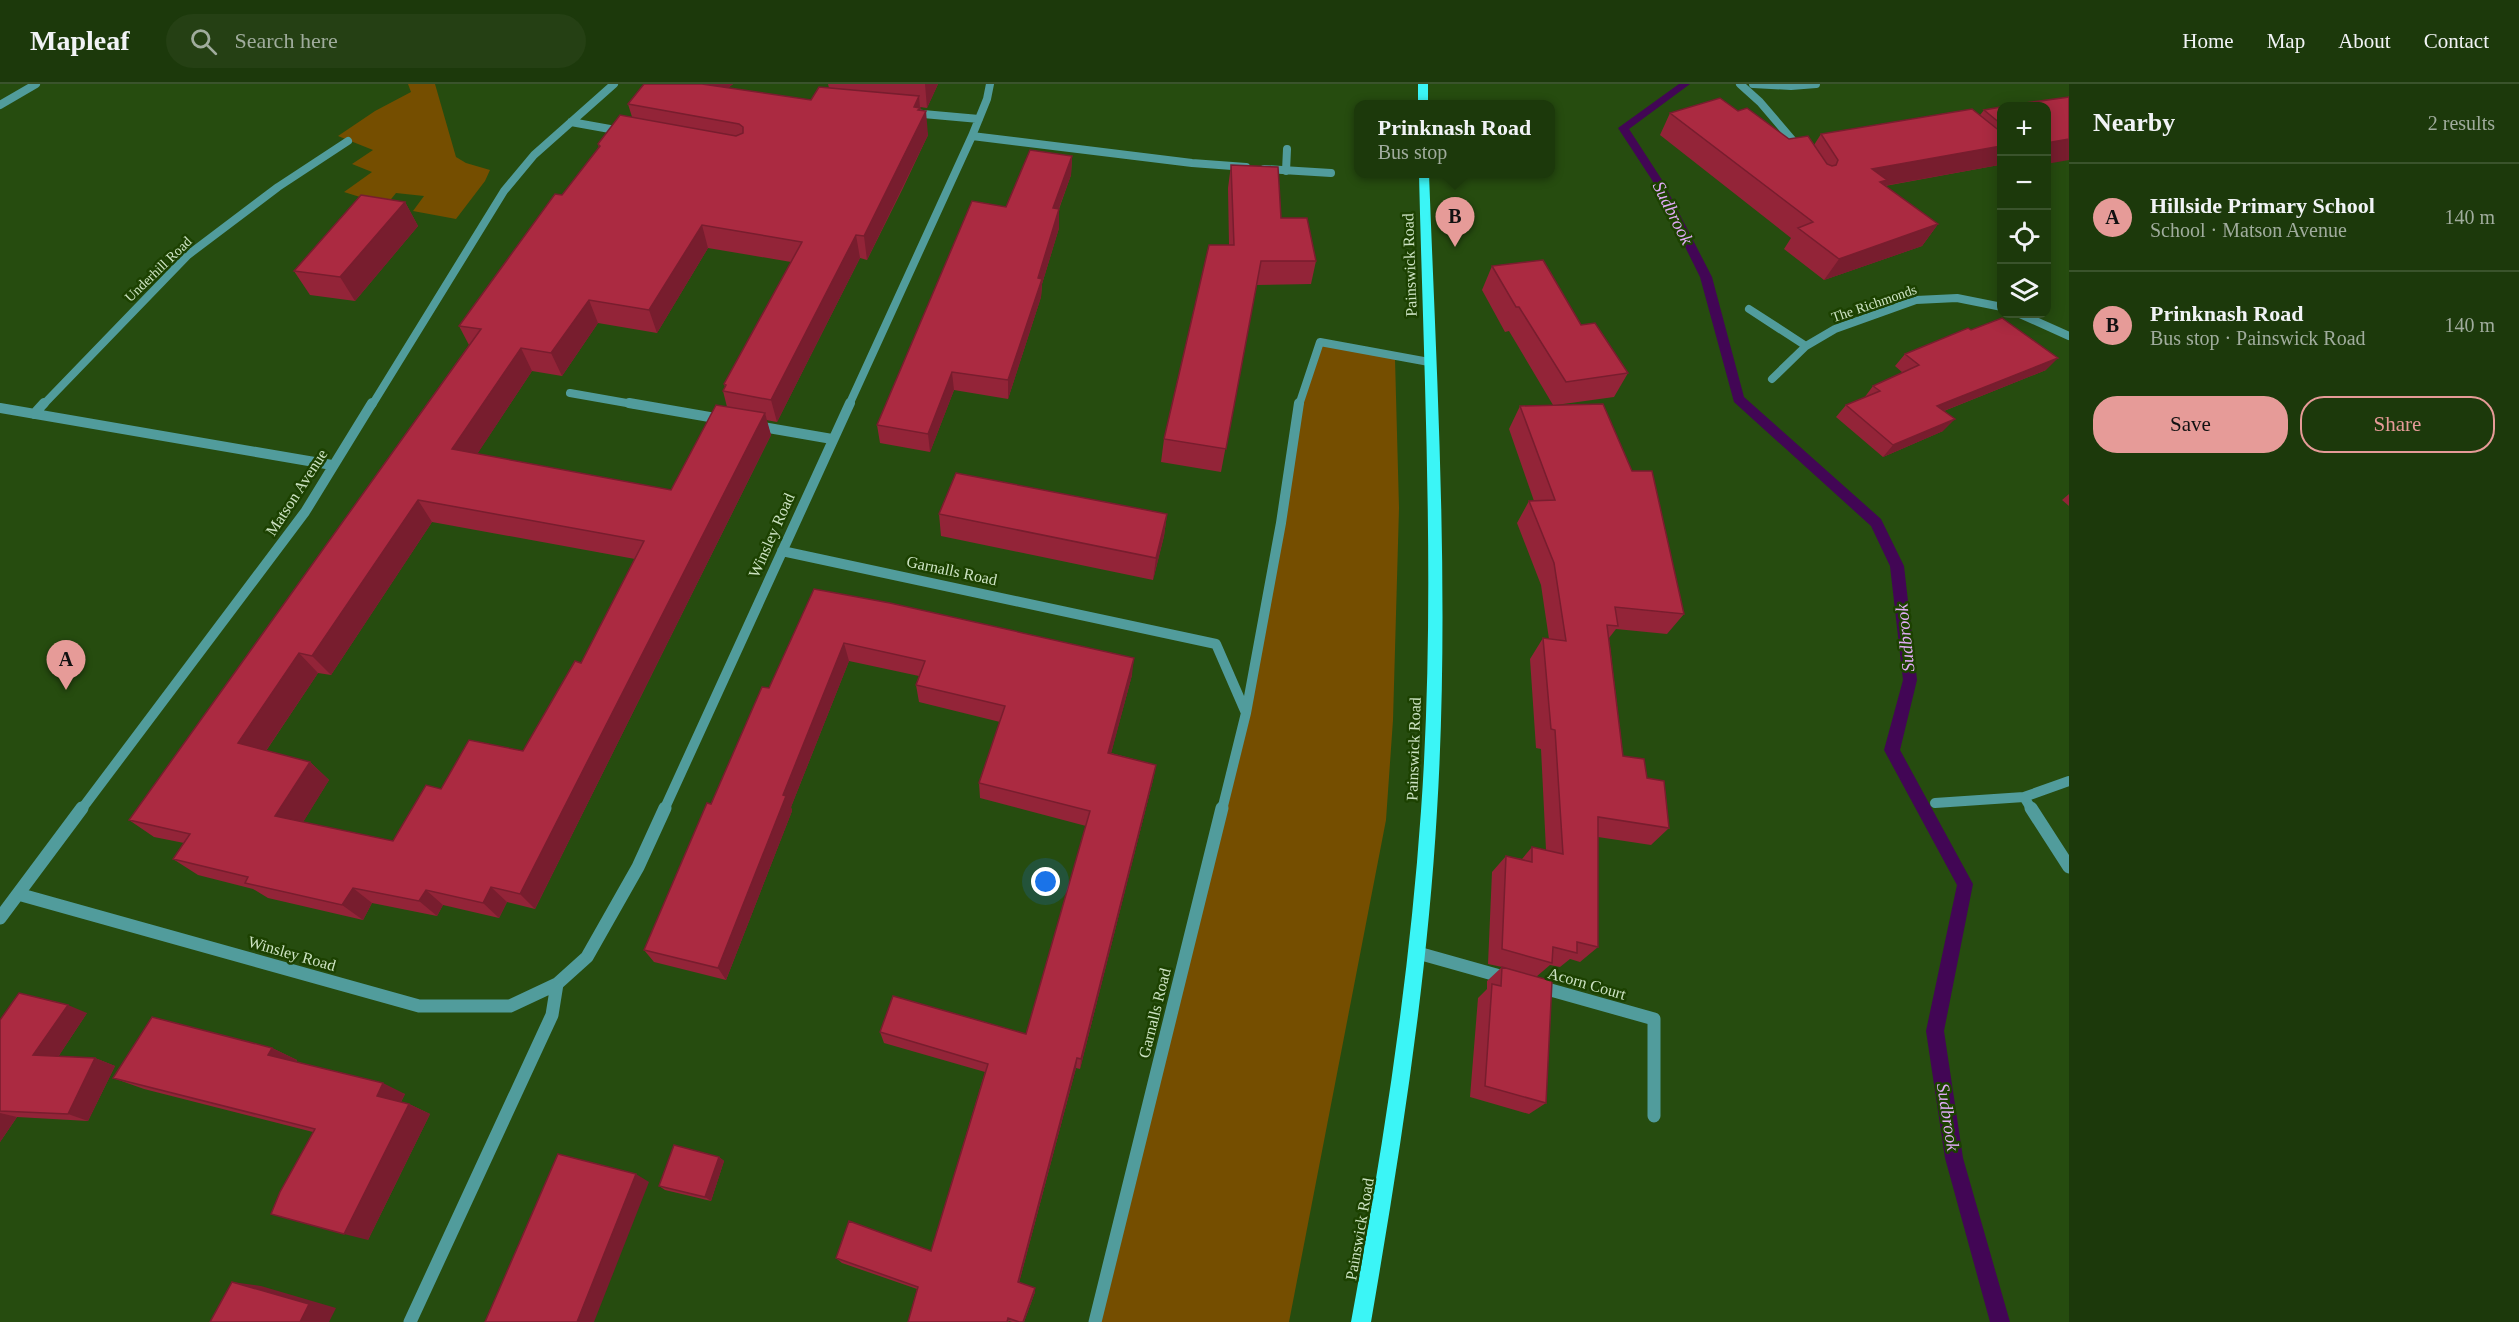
<!DOCTYPE html>
<meta charset="utf-8">
<style>
body{margin:0;font-family:"Times New Roman",serif;background:#254014;color:#f1f3f6}
.controls{position:absolute;right:18px;top:18px;display:grid;overflow:hidden;border-radius:12px;box-shadow:0 3px 15px #0003}
.controls button{width:54px;height:54px;display:grid;place-items:center;padding:0;border:0;border-bottom:2px solid #3a532c;background:#1c390b;color:#f1f3f6;font:30px sans-serif}
.you{position:absolute;left:1046px;top:798px;width:21px;height:21px;margin:-15px;border:4px solid #fff;border-radius:50%;background:#1a73e8;box-shadow:0 0 0 9px #1a73e833}
.badge{display:grid;place-items:center;width:39px;height:39px;border-radius:50%;background:#e69b98;color:#111;font-size:20px;font-weight:700}
.pin{position:absolute;translate:-50% -50px;filter:drop-shadow(0 2px 3px #0008)}
.pin::after{content:'';position:absolute;top:32px;width:21px;height:18px;background:inherit;clip-path:polygon(0 0,100% 0,50% 100%)}
.popup{position:absolute;left:1354px;top:16px;width:201px;height:78px;box-sizing:border-box;display:grid;place-content:center;border-radius:12px;background:#1c390b;filter:drop-shadow(0 2px 4px #0005);font-size:20px;white-space:nowrap;color:#a0ac9d}
.popup b{font-size:22px;color:#f1f3f6}
.popup::after{content:'';position:absolute;left:50%;top:100%;margin-left:-12px;border:12px solid transparent;border-top-color:#1c390b}
.list{margin:0;padding:0;list-style:none}
h2{display:flex;justify-content:space-between;align-items:center;height:78px;margin:0;padding:0 24px;font-size:26px}
h2 small{font-size:20px;font-weight:400;color:#a0ac9d}
.list li{display:grid;grid-template-columns:39px 1fr auto;gap:18px;align-items:center;box-sizing:border-box;height:108px;padding:0 24px;border-top:2px solid #3a532c}
.list b{display:block;font-size:22px;white-space:nowrap}
.list p{margin:0;font-size:20px;white-space:nowrap;color:#a0ac9d}
.list em{font-size:20px;font-style:normal;color:#a0ac9d}
.actions{display:flex;gap:12px;padding:18px 24px}
.actions a{flex:1;padding:14px 0;border:2px solid #e69b98;border-radius:24px;text-align:center;font-size:21px;color:#e69b98}
.actions .main{background:#e69b98;color:#111}
.icon{flex:none;width:33px;height:33px;fill:none;stroke:currentColor;stroke-width:2;stroke-linecap:round;stroke-linejoin:round}
.map{position:relative;flex:none;width:2069px;height:1238px;overflow:hidden}
header{display:flex;align-items:center;gap:36px;box-sizing:border-box;height:84px;padding:0 30px;background:#1c390b;border-bottom:2px solid #3a532c}
header strong{font-size:28px}
nav{display:flex;gap:33px;margin-inline-start:auto;font-size:21px}
.search{width:420px;height:54px;background:#254014;display:flex;align-items:center;gap:15px;box-sizing:border-box;padding:0 21px;border-radius:33px;color:#a0ac9d;font-size:22px}
main{display:flex}
aside{flex:1;background:#1c390b}
.map>svg:first-child{display:block}
</style>
<header>
<strong>Mapleaf</strong>
<div class="search"><svg class="icon" aria-label="search" viewBox="0 0 24 24"><circle cx="10" cy="10" r="6"/><path d="M15 15l6 6"/></svg>Search here</div>
<nav><a>Home</a><a>Map</a><a>About</a><a>Contact</a></nav>
</header>
<main>
<div class="map">
<svg width="2069" height="1238" viewBox="0 0 2069 1238">
<rect width="100%" height="100%" fill="#264c0f"/>
<path fill="#754e00" d="M408,0H435L456,73L466,79L490,86L485,97L456,135L413,127L424,112L396,109L379,130L349,125L360,113L344,108L372,88L352,80L373,66L338,52L375,27L411,8Z
M1320,258L1395,275L1399,424L1393,636L1386,736L1289,1238H1095L1246,629L1298,323Z"/>
<g fill="none" stroke-linecap="round" stroke-linejoin="round">
<path fill="#420655" fill-rule="evenodd" d="M1679,0H1690L1629,45L1662,96L1712,193L1744,313L1881,435L1904,482L1917,596L1900,666L1973,800L1944,947L1963,1074L2010,1238H1990L1945,1074L1926,947L1957,801L1884,666L1903,596L1890,482L1871,442L1734,318L1700,193L1652,96L1618,44Z"/>
<path stroke="#519c9c" stroke-width="8" d="M1740,0L1760,18L1801,66
M1753,0L1791,2L1816,0
M0,21L36,0
M912,29L979,35
M571,38L621,47
M972,52L1192,79L1246,83
M1264,85L1331,89
M1286,87L1287,65
M1749,225L1806,262
M2020,230L2069,252
M1772,295L1806,262L1835,245L1916,216L1957,214L2002,223
M570,309L638,321
M43,321L188,171L278,103L348,57
M372,321L504,107L534,71L614,0
M849,321L972,52L987,15L990,0
M1299,321L1320,258L1429,278"/>
<path stroke="#519c9c" stroke-width="10" d="M629,319L721,335
M0,324L332,381
M34,330L44,319
M757,342L832,355
M782,467L1216,560L1246,629L1222,726
M1246,629L1281,439L1299,319
M2024,713L2032,726
M1935,719L2024,713L2069,697
M81,726L305,428L372,319
M664,726L850,319"/>
<path stroke="#519c9c" stroke-width="13" d="M2031,724L2069,783
M18,810L419,922H510L557,900L587,873L638,783L665,724
M0,834L82,724
M1418,869L1507,894
M1540,903L1654,935V1032
M410,1238L552,931L557,900
M1095,1238L1222,724"/>
<path fill="#3bf5f6" fill-rule="evenodd" d="M1418,0H1428V21H1418Z
M1419,90H1429C1437,302 1450,515 1437,727C1427,899 1400,1069 1371,1238H1351C1382,1069 1409,899 1421,727C1436,515 1424,302 1419,90Z"/>
</g>
<path fill="#932438" fill-rule="evenodd" d="M644,0H733L728,4L811,16L829,4L828,0H938L927,24L920,23L928,51L903,104L867,176L860,174L777,338L766,336L771,351L535,825L507,818L499,834L443,821L437,832L372,819L363,836L268,814L253,805L198,791L173,775L184,759L154,753L129,736L469,261L459,242L599,64L598,60L632,33L628,20ZM708,164L791,178L724,300L725,303L723,307L727,323L671,406L477,370L532,287L562,292L598,239L657,249ZM432,438L635,475L581,579L523,667L441,705L393,757L303,738L329,696L310,678L266,667L318,589L331,591Z
M2001,23V80L2000,79L1999,81L1885,102L1938,140L1922,162L1824,196L1784,165L1791,154L1660,51L1670,29L1738,27L1789,55L1814,61L1821,50L1980,31L1984,26Z
M1072,72L1071,91L1059,125V144L1042,200L1041,213L1008,315L954,306L930,368L880,359L877,341Z
M1231,81L1281,134L1316,177L1311,200L1256,201L1221,388L1161,378L1164,355L1229,161L1228,104Z
M405,118L418,142L355,217L310,211L294,187Z
M1492,182L1581,241L1628,289L1614,313L1556,321L1684,530L1667,550L1616,545L1609,554L1623,672L1647,694L1669,744L1651,761L1598,753V863L1580,878L1570,875L1560,883L1550,881L1536,893L1546,1019L1529,1030L1470,1013L1478,914L1487,905V897L1502,883L1488,880L1492,788L1506,772L1522,775L1532,763L1546,766L1541,665L1536,664L1530,575L1543,554L1549,555L1541,501L1517,439L1529,417H1534L1509,345L1520,322L1553,321L1509,247L1505,248L1482,206Z
M1905,270L2046,286L1944,327L1943,347L1883,373L1836,333L1846,321L1864,314L1873,302L1903,289L1895,282Z
M2069,410V422L2062,416Z
M939,430H1167L1164,452L1153,496L941,452Z
M814,505L1132,591L1111,669L1156,681L1153,696L1080,985L1076,984L1019,1199L1035,1208L1024,1238H1012L1009,1237L1008,1238H908L917,1205L842,1179L836,1174L931,1167L985,988L884,959L880,948L1026,950L1086,742L980,714L979,699L1000,638L919,618L916,601L919,592L849,577L791,723L792,727L726,896L654,878L644,866L711,720L769,604Z
M87,929L58,973L95,974L115,982L88,1037L17,1033L0,1058V936Z
M272,964L297,976L296,978L405,1010L401,1018L409,1020L430,1030L368,1156L313,1048L144,1005L113,994Z
M719,1073L724,1077L711,1117L665,1106L659,1102Z"/>
<path fill="#781d2e" d="M698,0H733L704,23Z
M925,0H938L927,24Z
M919,12L921,36L926,27L928,51L867,176L864,152Z
M2069,55V76L2046,80V59Z
M2001,62V78L1999,81L1883,102L1872,85Z
M1072,72L1071,91L1052,143L1053,124Z
M405,118L418,142L355,217L340,193Z
M1059,125V144L1042,200L1041,213L1008,315V296Z
M1938,140L1922,162L1824,196L1839,175Z
M702,141L708,164L657,249L649,226Z
M856,151L860,174L777,338L771,316Z
M589,216L598,239L562,292L551,269Z
M521,264L532,287L466,387L452,365Z
M2058,274L2046,286L1926,334L1937,322Z
M952,288L954,306L930,368L928,350Z
M765,329L771,351L535,825L520,810Z
M1955,335L1943,347L1883,373L1893,361Z
M418,416L432,438L331,591L312,572Z
M1167,430L1164,452L1153,496L1156,474Z
M844,559L849,577L791,723L792,727L726,896L718,884L783,711Z
M299,569L318,589L259,677L238,659Z
M1134,574L1132,591L1107,685L1108,669Z
M310,678L329,696L297,748L275,732Z
M1156,681L1153,696L1080,985L1081,975Z
M491,803L507,818L499,834L483,819Z
M353,804L372,819L363,836L342,821Z
M426,806L443,821L437,832L419,817Z
M68,921L87,929L54,979L33,971Z
M272,964L297,976L293,983L268,971Z
M95,974L115,982L88,1037L68,1030Z
M1077,974L1076,984L1018,1202V1198Z
M383,999L405,1010L399,1022L377,1012Z
M409,1020L430,1030L368,1156L344,1150Z
M0,1029L17,1033L0,1058Z
M719,1073L724,1077L711,1117L705,1113Z
M636,1090L649,1098L594,1238H577Z
M232,1198L261,1202L336,1224L329,1238H300Z
M1035,1204V1208L1024,1238H1023Z"/>
<path fill="#ab2a41" stroke="#781d2e" stroke-width="1.5" fill-rule="evenodd" d="M644,0H702L811,16L819,3L919,12L914,23L920,24L918,26L926,27L864,152L856,151L771,316L723,307L726,301L724,300L802,158L702,141L649,226L589,216L551,269L521,264L452,365L671,406L716,321L765,329L520,810L491,803L483,819L426,806L419,817L353,804L342,821L245,799L248,793L173,775L190,750L129,736L481,245L459,242L555,110L562,111L600,62L598,60L620,31L736,52L743,49V43L739,40L628,20ZM418,416L644,457L581,579L575,577L523,667L469,656L441,705L426,701L393,757L275,732L310,678L238,659L299,569L312,572Z
M2069,13V55L2046,59V22H2004Z
M1720,14L1738,27L1747,24L1789,55L1808,52L1827,80L1832,82L1836,81L1838,76L1821,50L1972,25L2001,48V62L1872,85L1887,96L1880,98L1938,140L1839,175L1798,144L1813,138L1670,29Z
M2001,23V40L1984,26Z
M1030,66L1072,72L1053,124L1059,125L1038,194L1042,195L1008,296L952,288L928,350L877,341L972,117L1006,123Z
M1231,81L1278,83L1281,134H1307L1316,177H1261L1226,365L1164,355L1209,161H1234Z
M361,111L405,118L340,193L294,187Z
M1543,176L1581,241L1595,239L1628,289L1566,298L1519,223H1516L1492,182Z
M2002,234L2058,274L1937,322L1955,335L1893,361L1846,321L1880,307L1873,302L1919,281L1905,270L1968,244L1971,246Z
M1603,320L1632,387H1652L1684,530L1615,523L1618,542L1607,541L1623,672L1644,675L1647,694L1664,697L1669,744L1598,733V863L1577,858V869L1553,863L1552,879L1502,865L1506,772L1532,778V763L1563,770L1555,646L1551,645L1543,554L1566,557L1554,479L1529,417L1555,416L1520,322Z
M956,389L1167,430L1156,474L939,430Z
M814,505L890,519L1134,574L1108,669L1156,681L1081,975L1077,974L1018,1198L1035,1204L1023,1238H1019L1008,1234L1007,1238H908L918,1203L836,1174L849,1137L931,1167L988,980L880,948L893,912L1026,950L1090,727L979,699L1005,622L916,601L925,577L844,559L783,711L786,712L718,884L644,866L707,719L711,720L762,603L769,604Z
M1502,883L1552,897L1546,1019L1485,1002L1492,900L1501,902Z
M19,909L68,921L33,971L95,974L68,1030L0,1027V936Z
M152,933L272,964L268,971L383,999L377,1012L409,1020L344,1150L271,1130L280,1108L315,1045L113,994Z
M674,1061L719,1073L705,1113L659,1102Z
M558,1070L636,1090L577,1238H485Z
M232,1198L309,1220L300,1238H210Z"/>
<g text-anchor="middle" stroke-width="5" stroke-linejoin="round" paint-order="stroke">
<g font-size="14" fill="#cde3c3" stroke="#1c4101">
<text transform="translate(158 185) rotate(-44)" y="5">Underhill Road</text>
<text transform="translate(1874 219) rotate(-19)" y="5">The Richmonds</text>
</g>
<g font-size="16" fill="#cde3c3" stroke="#1c4101">
<text transform="translate(1409 181) rotate(-92)" y="6">Painswick Road</text>
<text transform="translate(296 408) rotate(-57)" y="6">Matson Avenue</text>
<text transform="translate(771 451) rotate(-66)" y="6">Winsley Road</text>
<text transform="translate(952 486) rotate(12)" y="6">Garnalls Road</text>
<text transform="translate(1413 665) rotate(-88)" y="6">Painswick Road</text>
<text transform="translate(292 869) rotate(16)" y="6">Winsley Road</text>
<text transform="translate(1587 899) rotate(16)" y="6">Acorn Court</text>
<text transform="translate(1154 929) rotate(-76)" y="6">Garnalls Road</text>
<text transform="translate(1359 1145) rotate(-80)" y="6">Painswick Road</text>
</g>
<g font-size="18" font-style="italic" fill="#e1abf6" stroke="#1c4101">
<text transform="translate(1673 129) rotate(63)" y="6">Sudbrook</text>
<text transform="translate(1905 554) rotate(-96)" y="6">Sudbrook</text>
<text transform="translate(1948 1033) rotate(81)" y="6">Sudbrook</text>
</g>
</g>
</svg>
<div class="controls">
<button>+</button>
<button>−</button>
<button><svg class="icon" aria-label="locate" viewBox="0 0 24 24"><circle cx="12" cy="12" r="6"/><path d="M12 2v4M12 18v4M2 12h4M18 12h4"/></svg></button>
<button><svg class="icon" aria-label="layers" viewBox="0 0 24 24"><path d="M12 4l9 5-9 5-9-5zM3 14l9 5 9-5"/></svg></button>
</div>
<div class="you"></div>
<div class="pin badge" style="left:66px;top:606px">A</div>
<div class="pin badge" style="left:1455px;top:163px">B</div>
<div class="popup"><b>Prinknash Road</b>Bus stop</div>
</div>
<aside>
<h2>Nearby<small>2 results</small></h2>
<ul class="list">
<li><span class="badge">A</span><div><b>Hillside Primary School</b><p>School · Matson Avenue</p></div><em>140 m</em></li>
<li><span class="badge">B</span><div><b>Prinknash Road</b><p>Bus stop · Painswick Road</p></div><em>140 m</em></li>
</ul>
<div class="actions"><a class="main">Save</a><a>Share</a></div>
</aside>
</main>
